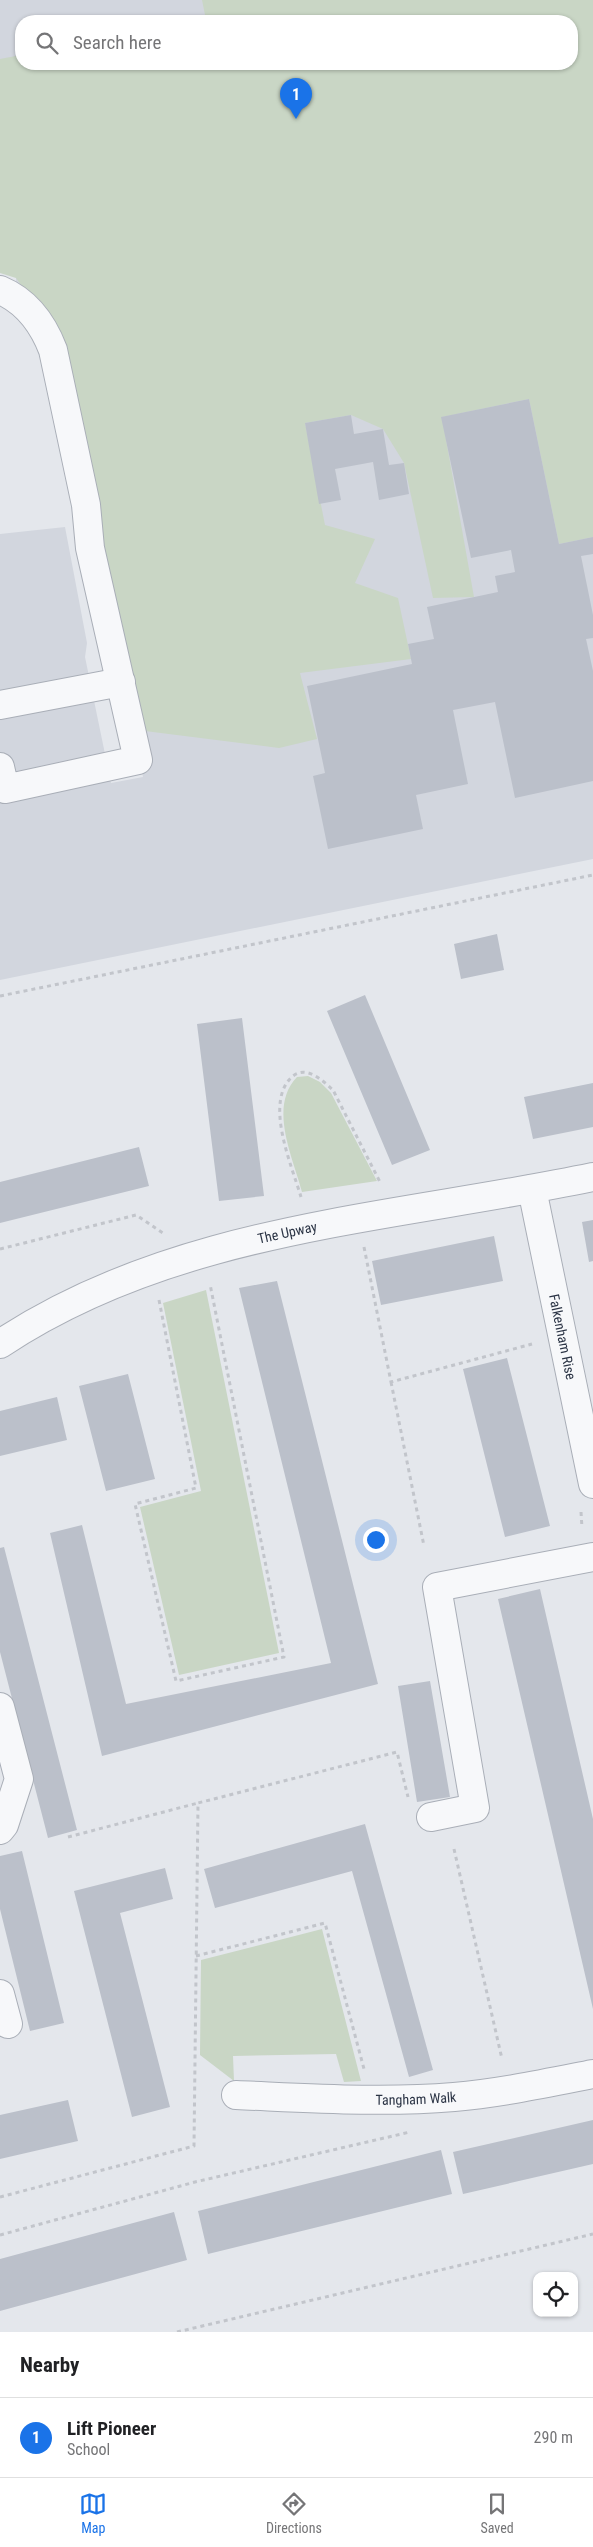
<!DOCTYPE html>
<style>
body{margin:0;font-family:"Roboto Condensed",sans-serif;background:#f2f2f2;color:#202124}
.controls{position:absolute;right:15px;bottom:15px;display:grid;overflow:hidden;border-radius:10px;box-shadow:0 1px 4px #0004}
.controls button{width:45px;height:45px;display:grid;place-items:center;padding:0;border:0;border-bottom:1px solid #e0e0e0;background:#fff;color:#202124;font:25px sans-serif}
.you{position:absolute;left:375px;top:1539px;width:18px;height:18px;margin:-12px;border:4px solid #fff;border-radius:50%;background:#1a73e8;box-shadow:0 0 0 8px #1a73e833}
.badge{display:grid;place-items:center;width:32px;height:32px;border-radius:50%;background:#1a73e8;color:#fff;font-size:16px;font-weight:700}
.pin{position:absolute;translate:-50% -41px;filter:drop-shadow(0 1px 2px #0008)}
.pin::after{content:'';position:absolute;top:26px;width:18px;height:15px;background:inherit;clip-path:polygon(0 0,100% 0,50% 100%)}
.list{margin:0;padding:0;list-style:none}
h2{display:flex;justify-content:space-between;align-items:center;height:65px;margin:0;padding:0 20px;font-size:21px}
h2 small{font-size:16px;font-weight:400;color:#757577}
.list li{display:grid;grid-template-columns:32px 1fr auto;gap:15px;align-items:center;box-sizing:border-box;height:80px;padding:0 20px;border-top:1px solid #e0e0e0}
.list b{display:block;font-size:19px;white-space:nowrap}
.list p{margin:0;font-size:16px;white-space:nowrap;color:#757577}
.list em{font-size:16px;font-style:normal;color:#757577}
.icon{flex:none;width:28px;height:28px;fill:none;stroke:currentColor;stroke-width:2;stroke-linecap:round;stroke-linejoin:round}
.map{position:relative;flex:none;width:593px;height:2332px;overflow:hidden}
.search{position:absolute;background:#fff;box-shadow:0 1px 4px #0004;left:15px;right:15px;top:15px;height:55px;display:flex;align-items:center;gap:12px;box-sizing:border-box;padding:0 18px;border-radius:20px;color:#757577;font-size:19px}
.sheet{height:145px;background:#fff}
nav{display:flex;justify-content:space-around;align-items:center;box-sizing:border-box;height:70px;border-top:1px solid #e0e0e0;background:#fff;font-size:14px;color:#757577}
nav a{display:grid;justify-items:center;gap:2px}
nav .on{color:#1a73e8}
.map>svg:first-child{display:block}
</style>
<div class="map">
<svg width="593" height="2332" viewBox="0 0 593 2332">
<rect width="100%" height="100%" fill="#e4e7ec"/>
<path fill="#d2d6de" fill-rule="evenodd" d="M0,0H593V859L0,980V534L65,527L87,643L85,657L111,783L143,777L94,538L97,518L16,285V246H0ZM21,21H572V64H21Z"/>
<path fill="#c9d6c5" d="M202,0H593V537L559,544L529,399L442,417L474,597L433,598L404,463L383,429L351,415L305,423L325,525L375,539L355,583L398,598L411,659L300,673L317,739L279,748L137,730L55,333L16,278L0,273V59L21,55V64H572V21H176L205,15Z
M308,1076L320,1082L331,1093L377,1181L302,1192C293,1157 268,1107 297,1077Z
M206,1290L279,1653L179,1675L140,1507L201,1491L163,1303Z
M322,1929L361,2081L344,2082L336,2054L233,2056L234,2081L200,2055L201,1960Z"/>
<path fill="#bbc0ca" d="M529,399L559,544L593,537V554L581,556L593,615V638L586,639L593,671V781L515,798L495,702L453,710L468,784L416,795L423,829L328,849L313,776L325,773L307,686L412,664L408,644L434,639L427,607L498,592L495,576L515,572L511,550L471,558L441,417Z
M351,415L354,434L383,429L389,465L404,463L409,494L379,500L373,462L335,469L341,500L319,504L305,423Z
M497,934L504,970L461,979L454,944Z
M365,995L430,1150L392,1165L327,1011Z
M242,1018L264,1196L219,1201L197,1024Z
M593,1083V1127L533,1139L524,1097Z
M139,1147L149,1186L0,1223V1182Z
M593,1220V1261L589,1262L582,1222Z
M494,1236L503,1281L381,1305L372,1261Z
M277,1281L378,1684L102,1756L50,1533L82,1525L126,1704L331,1663L239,1288Z
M507,1358L550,1526L505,1537L463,1369Z
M128,1374L155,1479L106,1491L79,1386Z
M57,1397L67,1440L0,1456V1411Z
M4,1547L77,1830L48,1838L0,1652V1548Z
M540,1589L593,1819V2009L498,1599Z
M430,1681L450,1797L417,1802L398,1686Z
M365,1824L433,2070L409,2077L352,1871L215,1908L204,1869Z
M22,1851L64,2023L30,2031L0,1909V1856Z
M165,1868L173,1899L120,1913L170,2107L132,2117L74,1891Z
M68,2100L78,2141L0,2159V2115Z
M593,2120V2164L463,2194L453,2152Z
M441,2150L452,2194L208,2254L198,2211Z
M174,2212L187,2260L0,2311V2259Z"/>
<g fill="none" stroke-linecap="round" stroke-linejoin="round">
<g stroke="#a9aeb7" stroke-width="30">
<g id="minor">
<path d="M0,290C26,301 43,324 53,350L86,505L90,548L138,760L5,789L0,767"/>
<path d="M0,705L121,682"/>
<path id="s1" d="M532,1189L593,1484"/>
<path id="s2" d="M0,1344C176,1227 392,1219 593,1177"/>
<path d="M0,1707L19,1779L4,1825L0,1830"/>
<path d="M431,1817L475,1808L437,1587L593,1557"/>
<path d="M0,1994L8,2024"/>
<path id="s3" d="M236,2095C308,2098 382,2103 454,2097C500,2093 547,2083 593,2074"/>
</g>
</g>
<path stroke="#c2c5cb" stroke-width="3" stroke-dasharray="4 4" stroke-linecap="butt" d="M0,996L593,875
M301,1197C292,1166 263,1101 293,1076C307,1065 323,1081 333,1090L381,1184
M364,1247L391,1382L532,1344
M0,1249L136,1215L163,1233
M159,1300L196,1488L135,1504L176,1681L284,1657L210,1284
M391,1382L424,1546
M581,1512L582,1528
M68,1837L198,1803
M454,1849L502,2059
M196,1956L325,1923L364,2069
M0,2197L194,2146L198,1803L397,1752L408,1797
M0,2235L195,2182L410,2132
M177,2332L593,2234"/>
<use href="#minor" stroke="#f7f8fa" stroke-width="28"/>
</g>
<g text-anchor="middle" stroke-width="4" stroke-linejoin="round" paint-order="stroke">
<g font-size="14" fill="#2b3445" stroke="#f4f6f9">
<text dy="5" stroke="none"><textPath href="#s2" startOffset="310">The Upway</textPath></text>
<text dy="5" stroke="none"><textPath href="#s1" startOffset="151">Falkenham Rise</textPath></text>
<text dy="5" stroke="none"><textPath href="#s3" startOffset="180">Tangham Walk</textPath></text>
</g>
</g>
</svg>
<div class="controls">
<button><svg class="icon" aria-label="locate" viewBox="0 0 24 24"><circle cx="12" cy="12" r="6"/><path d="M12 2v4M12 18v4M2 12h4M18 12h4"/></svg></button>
</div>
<div class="you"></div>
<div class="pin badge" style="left:296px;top:119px">1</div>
<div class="search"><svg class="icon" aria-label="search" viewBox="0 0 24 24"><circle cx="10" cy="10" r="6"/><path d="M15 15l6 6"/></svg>Search here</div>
</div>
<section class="sheet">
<h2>Nearby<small></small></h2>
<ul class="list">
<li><span class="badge">1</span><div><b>Lift Pioneer</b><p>School</p></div><em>290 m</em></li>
</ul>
</section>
<nav>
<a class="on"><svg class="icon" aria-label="map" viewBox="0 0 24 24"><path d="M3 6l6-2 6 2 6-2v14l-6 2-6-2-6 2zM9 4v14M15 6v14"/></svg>Map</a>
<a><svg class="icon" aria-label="directions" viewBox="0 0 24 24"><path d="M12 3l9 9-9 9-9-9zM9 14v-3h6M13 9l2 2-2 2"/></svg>Directions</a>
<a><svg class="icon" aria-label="saved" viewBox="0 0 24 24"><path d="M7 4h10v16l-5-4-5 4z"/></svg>Saved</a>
</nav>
